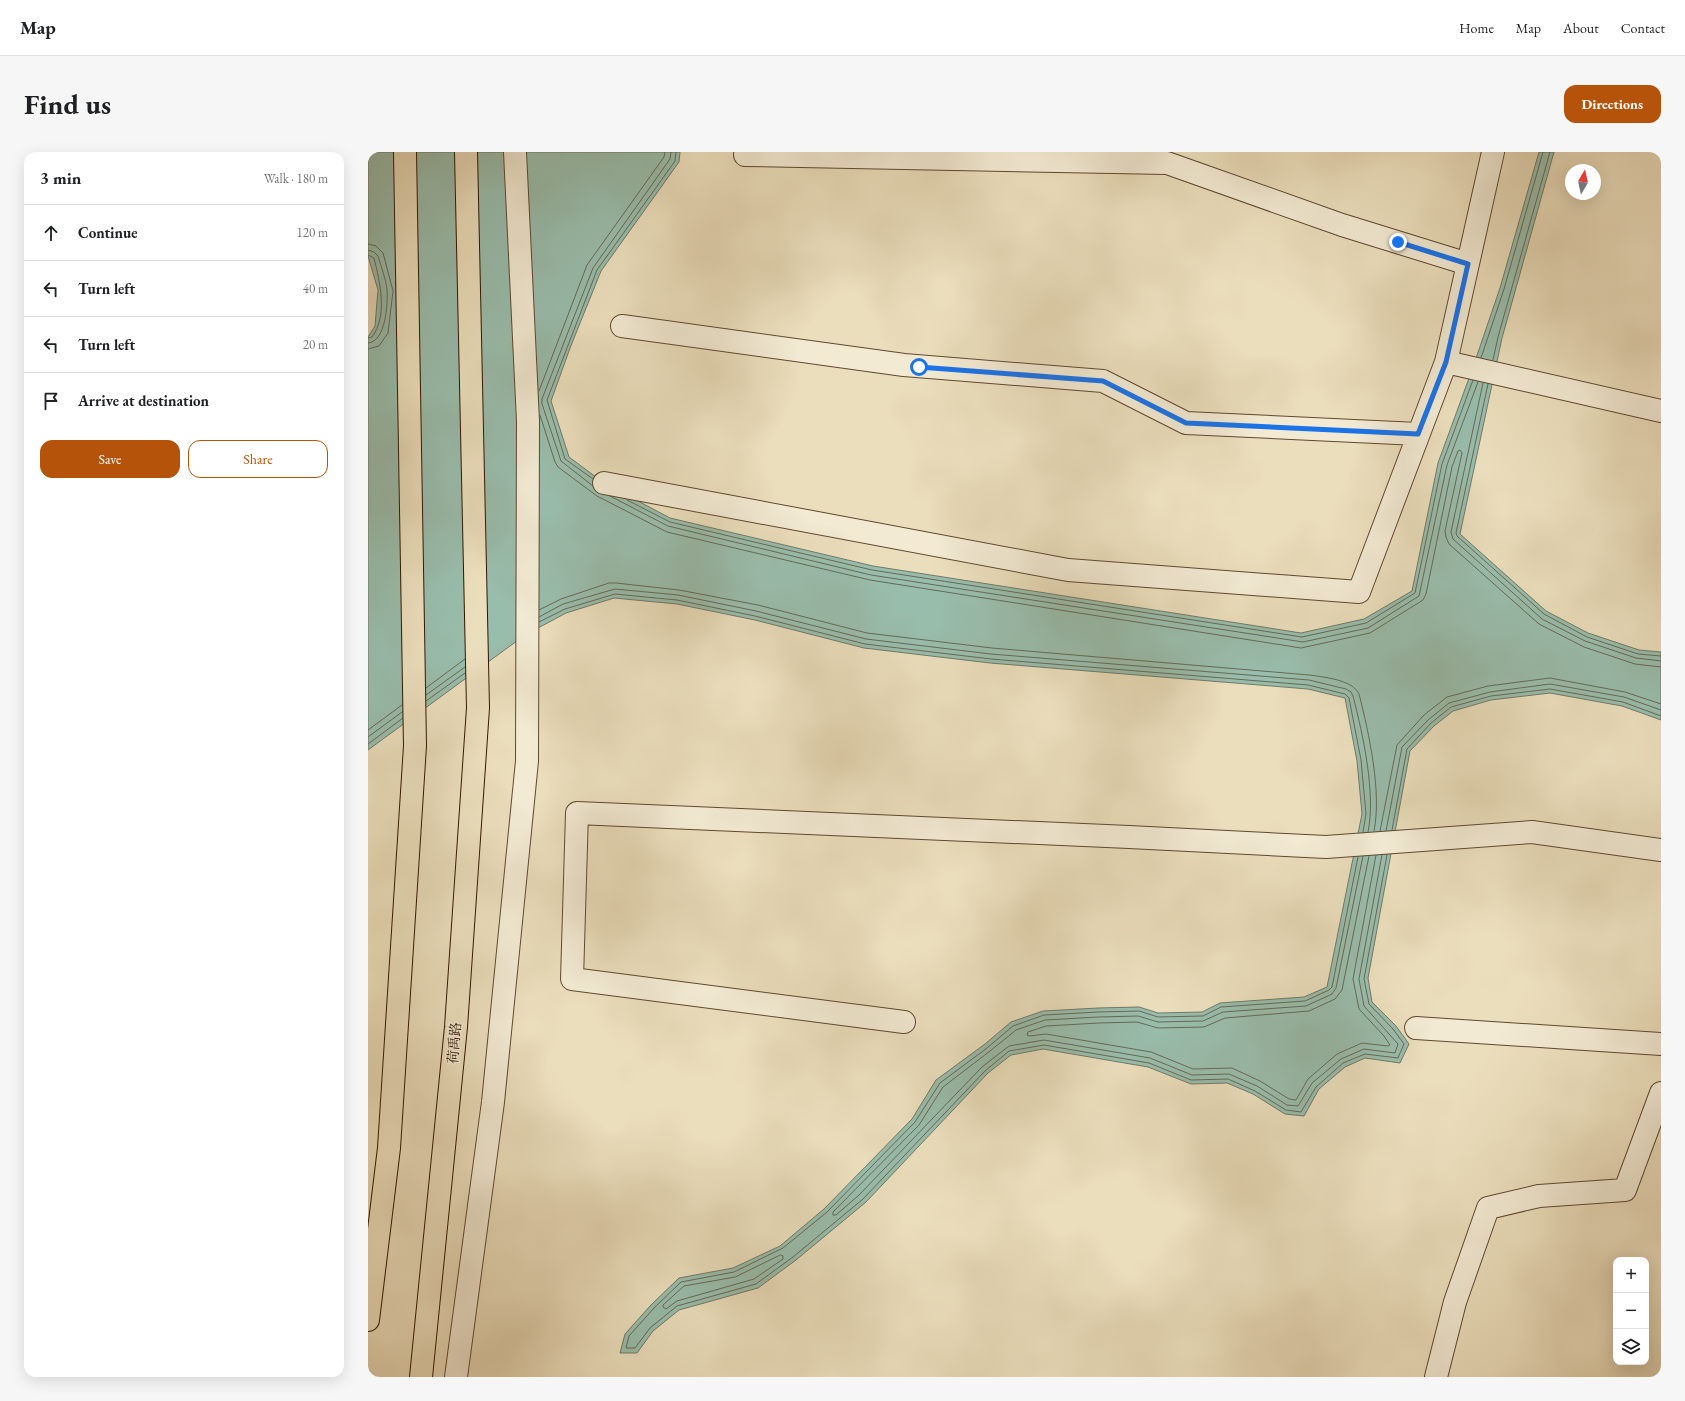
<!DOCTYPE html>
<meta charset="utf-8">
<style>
body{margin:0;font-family:"EB Garamond","Noto Serif SC",serif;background:#f6f6f6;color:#202124}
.controls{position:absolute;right:12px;bottom:12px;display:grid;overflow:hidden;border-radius:8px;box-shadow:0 4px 16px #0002}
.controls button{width:36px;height:36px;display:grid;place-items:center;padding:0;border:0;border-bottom:1px solid #e0e0e0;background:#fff;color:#202124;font:20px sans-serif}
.compass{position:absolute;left:1197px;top:12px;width:36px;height:36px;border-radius:50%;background:#fff;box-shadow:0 4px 16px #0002;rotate:9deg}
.stop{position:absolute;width:12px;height:12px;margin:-9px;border:3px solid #1a73e8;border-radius:50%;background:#fff}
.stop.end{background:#1a73e8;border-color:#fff;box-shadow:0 1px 4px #0008}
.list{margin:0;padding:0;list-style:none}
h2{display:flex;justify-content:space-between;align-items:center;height:52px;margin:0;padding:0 16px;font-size:17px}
h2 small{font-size:13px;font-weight:400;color:#757577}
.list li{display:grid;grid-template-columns:26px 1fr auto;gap:12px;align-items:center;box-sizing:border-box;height:56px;padding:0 16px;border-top:1px solid #e0e0e0}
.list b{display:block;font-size:15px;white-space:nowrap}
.list em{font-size:13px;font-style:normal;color:#757577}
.actions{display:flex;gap:8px;padding:12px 16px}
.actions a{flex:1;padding:9px 0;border:1px solid #b45309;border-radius:12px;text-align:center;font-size:14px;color:#b45309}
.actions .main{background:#b45309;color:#fff}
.icon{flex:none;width:22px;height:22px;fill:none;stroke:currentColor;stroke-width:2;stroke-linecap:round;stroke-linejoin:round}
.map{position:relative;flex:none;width:1293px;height:1225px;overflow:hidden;border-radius:12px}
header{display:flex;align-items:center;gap:24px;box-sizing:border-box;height:56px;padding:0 20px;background:#fff;border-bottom:1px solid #e0e0e0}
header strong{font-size:19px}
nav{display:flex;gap:22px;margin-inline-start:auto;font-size:14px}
.intro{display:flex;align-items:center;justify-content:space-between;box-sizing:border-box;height:96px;padding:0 24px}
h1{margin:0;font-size:28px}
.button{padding:10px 18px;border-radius:12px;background:#b45309;color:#fff;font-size:14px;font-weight:700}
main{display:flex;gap:24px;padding:0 24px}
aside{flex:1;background:#fff;border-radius:12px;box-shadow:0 4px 16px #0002}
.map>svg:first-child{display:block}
</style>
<header>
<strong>Map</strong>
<nav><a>Home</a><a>Map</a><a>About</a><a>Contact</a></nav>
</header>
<div class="intro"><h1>Find us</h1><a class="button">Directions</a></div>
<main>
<aside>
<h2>3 min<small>Walk · 180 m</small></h2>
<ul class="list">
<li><svg class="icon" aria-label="ahead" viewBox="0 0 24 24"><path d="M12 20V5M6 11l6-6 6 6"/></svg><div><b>Continue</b></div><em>120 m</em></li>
<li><svg class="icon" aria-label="left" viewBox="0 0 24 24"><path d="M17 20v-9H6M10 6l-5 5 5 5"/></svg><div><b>Turn left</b></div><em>40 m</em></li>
<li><svg class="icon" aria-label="left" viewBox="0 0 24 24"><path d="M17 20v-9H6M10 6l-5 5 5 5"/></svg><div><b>Turn left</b></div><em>20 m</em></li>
<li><svg class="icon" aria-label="arrive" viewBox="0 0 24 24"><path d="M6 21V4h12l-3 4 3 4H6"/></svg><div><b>Arrive at destination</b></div></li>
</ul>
<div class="actions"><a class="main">Save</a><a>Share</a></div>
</aside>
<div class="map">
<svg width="1293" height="1225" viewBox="0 0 1293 1225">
<rect width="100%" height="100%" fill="#ebdebc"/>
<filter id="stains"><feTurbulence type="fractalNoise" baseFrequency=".005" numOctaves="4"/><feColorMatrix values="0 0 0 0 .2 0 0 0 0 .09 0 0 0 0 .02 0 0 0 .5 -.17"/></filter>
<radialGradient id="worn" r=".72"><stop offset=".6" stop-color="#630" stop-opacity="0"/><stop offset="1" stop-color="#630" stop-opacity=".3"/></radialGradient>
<path fill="#99bdac" stroke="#707a68" d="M0,0H312L311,10L233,119L202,196L183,249L201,305L236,331L302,366L505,414L933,481L996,467L1044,439L1070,311L1104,218L1132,136L1171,0H1186L1134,186L1092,382L1178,459L1220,481L1271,498L1293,500V568L1254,554L1182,541L1123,548L1085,559L1066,574L1042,599L1000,826L1004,850L1028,874L1041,892L1032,911L997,906L977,915L951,937L936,964L917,962L885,942L859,931L823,932L780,915L675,897L643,903L620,921L498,1050L428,1108L390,1136L311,1158L285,1179L269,1201H252L257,1182L283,1153L311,1126L365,1116L412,1094L456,1057L544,967L568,928L617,892L643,870L675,859L730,856L771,855L790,861L834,860L852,851L936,845L959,835L994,662L989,609L977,546L940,537L622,511L496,496L387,468L309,452L246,446L198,461L157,483L0,598V185L7,174L10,138L0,104Z"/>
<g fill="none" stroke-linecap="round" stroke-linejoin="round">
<path stroke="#666a56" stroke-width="1" d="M0,92L8,94L15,101L25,139L20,181L11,194L0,197
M0,98L6,100L10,104C13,115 18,127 19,138C20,151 18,190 0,191
M0,103L6,106C12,130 20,164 4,185L0,186
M1113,206L1136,137L1175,0
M1125,208L1130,185L1182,0
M1115,231L1083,380L1085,387L1174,467L1217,489L1268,506L1293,509
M1120,232L1088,381L1089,384L1176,462L1219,485L1270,502L1293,504
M171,239L219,113L296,5L297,0
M172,263L187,310L190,315L229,344L299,380L502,428L933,496L1002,481L1055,448L1058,442L1084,315L1090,299L1092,298L1094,301L1077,379L1078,385L1081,392L1171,472L1216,495L1267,512L1293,515
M225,327L197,307L179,248L229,118L307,9L308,0
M225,334L193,309L174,252V247L225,116L302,7L303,0
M242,344L300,374L503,423L935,490L1000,476L1051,444L1079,313L1110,230
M259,348L302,370L504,418L934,485L998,471L1047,441L1074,312L1105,228
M171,458L193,447L241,431H248L311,438L390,453L499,481L624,496L941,523C956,525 985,528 991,542C1001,581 1014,641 1006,679
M171,465L195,452L247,437L310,443L388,459L498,487L623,502L941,528L978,537L983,540L985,544C995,583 1008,641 1000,680
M171,470L197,457L247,442L309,448L387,464L497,492L623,507L940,533L977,542L981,546L993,608L998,662L995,680
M58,536L97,507
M58,543L97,515
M58,549L97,521
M0,578L34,553
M0,585L34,560
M0,592L35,566
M1024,678L1039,597L1063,571L1083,555L1123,544L1182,537L1255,550L1293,564
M1012,679L1029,593L1056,563L1079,545L1120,534L1182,526L1257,540L1293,552
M1018,679L1034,595L1060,568L1081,551L1122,540L1182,532L1256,545L1293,558
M995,704L968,836L964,842L938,854L855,860L835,869L790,870L770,864L730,865L677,868L648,878L622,899L575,935L551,973L465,1060V1063H468L491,1043L614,915L641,894L676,888L782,906L824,923L861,922L889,934L919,953L930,954L944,931L973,907L996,897L1027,901L1030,892L996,854L991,827L1014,703
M1001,704L974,838L967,847L941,859L857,866L836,875L790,876L769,870L731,871L678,874L660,880L659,883L661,884L678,882L783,900L825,917L864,916L892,929L921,947L928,948L940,927L969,902L994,891L1020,894L1022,893L1016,884L991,857L985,827L1008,703
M990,705L964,835L961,838L937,849L853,855L835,864L790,865L771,859L730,860L676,863L645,874L619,896L572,931L547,970L459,1060L415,1096L366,1120L313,1130L286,1156L261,1184L258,1196H267L282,1176L309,1154L388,1132L425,1105L495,1047L617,919L641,899L676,893L781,911L823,928L860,927L887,939L918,958L933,960L948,935L975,911L997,902L1030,906L1036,892L1025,877L1001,852L996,827L1019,703
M413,1103L415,1104V1107L386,1127L309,1149L298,1157L295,1155V1153L316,1134L367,1125Z"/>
<g stroke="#614830" stroke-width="24">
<path id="minor" d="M377,3L799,11L974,73L1100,112
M254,174L536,213L735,229L818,271L1050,282
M1078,210L1293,259
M236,331L700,418L991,440L1078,210L1125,0
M536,870L204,827L209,661L761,685L958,695L1164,680L1293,698
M1048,876L1293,892
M88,1225L125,950L159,609L160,269L147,0
M1068,1225L1087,1150L1120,1056L1171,1044L1257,1038L1293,941"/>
</g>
<g stroke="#331601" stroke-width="24">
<path id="primary" d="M0,1168L21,996L47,594L37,0
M53,1225L88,875L110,556L98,0"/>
</g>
<use href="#minor" stroke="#f2ead3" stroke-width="22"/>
<use href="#primary" stroke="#ebdebc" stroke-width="22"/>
</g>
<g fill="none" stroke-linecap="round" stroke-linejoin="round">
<path stroke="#1a73e8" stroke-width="5" d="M551,215L735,229L818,271L1050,282L1078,210L1100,112L1030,90"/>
</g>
<g text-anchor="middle" stroke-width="3" stroke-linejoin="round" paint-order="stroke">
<g font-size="14" fill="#331601" stroke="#f2ead3">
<text transform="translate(86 891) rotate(-85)" y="5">荷禹路</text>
</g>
</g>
<rect width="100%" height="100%" filter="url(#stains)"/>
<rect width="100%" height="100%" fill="url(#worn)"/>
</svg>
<div class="controls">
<button>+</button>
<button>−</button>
<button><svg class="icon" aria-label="layers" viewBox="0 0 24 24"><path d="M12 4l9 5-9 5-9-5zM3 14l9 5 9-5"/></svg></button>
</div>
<svg class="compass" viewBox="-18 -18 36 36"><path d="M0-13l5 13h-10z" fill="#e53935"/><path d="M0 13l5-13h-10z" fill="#757577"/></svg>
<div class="stop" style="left:551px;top:215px"></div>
<div class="stop end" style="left:1030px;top:90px"></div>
</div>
</main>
